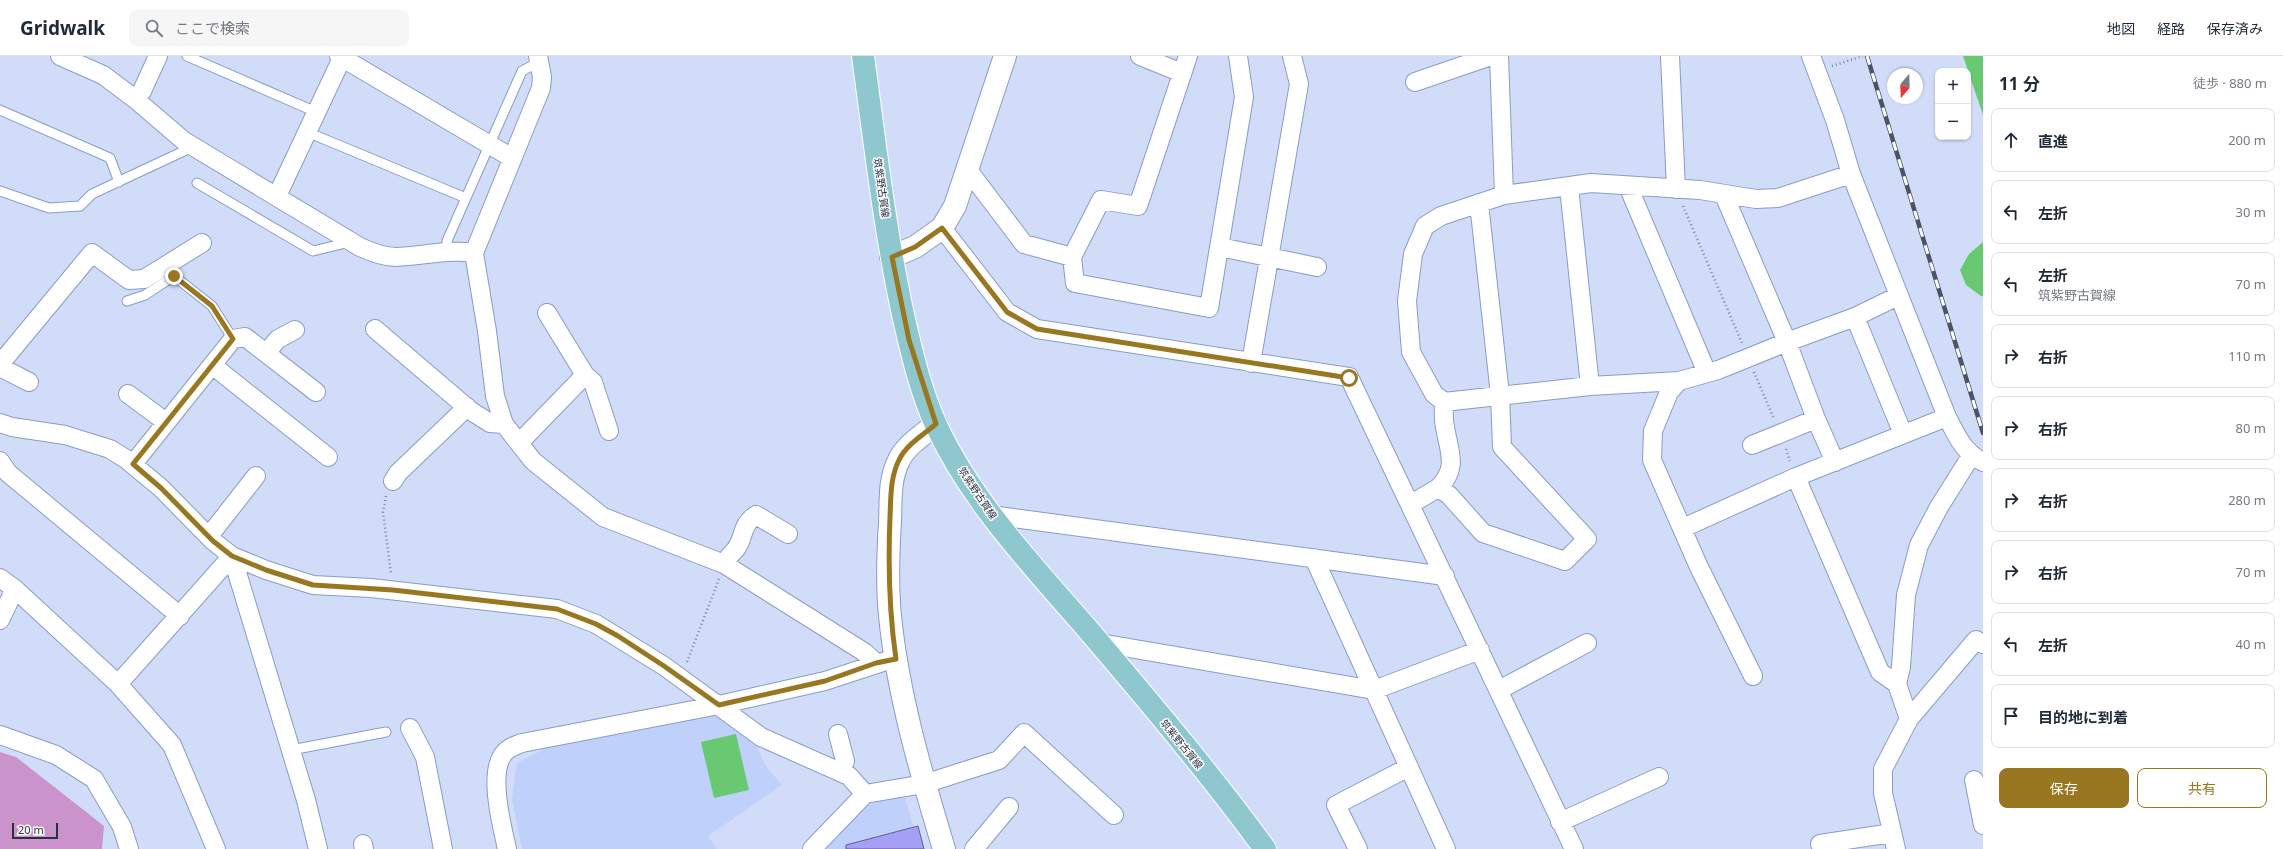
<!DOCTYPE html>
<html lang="ja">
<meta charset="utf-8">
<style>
body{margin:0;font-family:"Noto Sans","Noto Sans JP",sans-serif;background:#f6f6f7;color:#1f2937}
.controls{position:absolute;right:12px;top:12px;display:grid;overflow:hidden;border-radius:8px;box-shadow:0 1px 3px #0004}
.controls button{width:36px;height:36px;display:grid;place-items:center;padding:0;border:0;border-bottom:1px solid #e0e1e3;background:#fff;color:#1f2937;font:20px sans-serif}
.compass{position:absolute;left:1887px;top:12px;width:36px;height:36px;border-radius:50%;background:#fff;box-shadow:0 1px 3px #0004;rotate:199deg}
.scale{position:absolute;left:12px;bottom:10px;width:46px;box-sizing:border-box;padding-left:4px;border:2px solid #293041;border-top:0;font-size:11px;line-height:14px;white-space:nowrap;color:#293041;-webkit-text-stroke:3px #fefefe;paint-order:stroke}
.stop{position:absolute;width:12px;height:12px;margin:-9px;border:3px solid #997721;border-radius:50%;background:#fff}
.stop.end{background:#997721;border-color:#fff;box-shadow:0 1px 4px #0008}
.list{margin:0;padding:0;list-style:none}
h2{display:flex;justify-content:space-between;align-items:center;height:52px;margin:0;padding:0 16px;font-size:17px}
h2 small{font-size:13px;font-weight:400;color:#747a83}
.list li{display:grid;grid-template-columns:26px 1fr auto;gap:12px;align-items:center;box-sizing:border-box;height:64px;margin:0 8px 8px;padding:0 8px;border:1px solid #e0e1e3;border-radius:8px}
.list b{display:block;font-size:15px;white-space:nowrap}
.list p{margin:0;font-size:13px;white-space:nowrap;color:#747a83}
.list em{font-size:13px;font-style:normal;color:#747a83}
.actions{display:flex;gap:8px;padding:12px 16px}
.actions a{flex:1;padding:9px 0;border:1px solid #997721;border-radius:8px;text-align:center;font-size:14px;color:#997721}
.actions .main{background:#997721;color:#fff}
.icon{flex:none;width:22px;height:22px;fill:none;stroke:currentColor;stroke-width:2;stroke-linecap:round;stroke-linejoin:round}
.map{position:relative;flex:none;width:1983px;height:793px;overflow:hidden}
header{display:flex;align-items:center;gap:24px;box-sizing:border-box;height:56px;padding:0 20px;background:#fff;border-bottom:1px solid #e0e1e3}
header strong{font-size:19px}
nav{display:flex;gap:22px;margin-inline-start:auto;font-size:14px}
.search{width:280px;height:36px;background:#f6f6f7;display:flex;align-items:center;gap:10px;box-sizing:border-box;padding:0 14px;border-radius:8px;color:#747a83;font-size:15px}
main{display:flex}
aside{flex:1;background:#fff}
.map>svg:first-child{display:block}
</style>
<header>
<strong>Gridwalk</strong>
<div class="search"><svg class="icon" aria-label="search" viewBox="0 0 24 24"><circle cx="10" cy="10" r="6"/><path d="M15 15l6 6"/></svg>ここで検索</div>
<nav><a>地図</a><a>経路</a><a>保存済み</a></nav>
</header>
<main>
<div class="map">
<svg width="1983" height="793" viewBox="0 0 1983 793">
<rect width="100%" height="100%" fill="#d1ddf8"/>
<path fill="#bfd1fa" d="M719,656L751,679L765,709L782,729L708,780L717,793H522L512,743L517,707L552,689Z
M903,735L920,793H823L869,748Z"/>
<path fill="#cb93cc" d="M0,696L16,701L104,770L102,793H0Z"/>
<path fill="#68c972" d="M1963,0H1983V59Z
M1983,186V240H1981L1966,229L1960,214L1969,198Z
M736,678L749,734L714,742L701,686Z"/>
<path fill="#a5a0f6" stroke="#605e87" d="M918,770L924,793H846V789Z"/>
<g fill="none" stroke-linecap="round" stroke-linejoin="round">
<g stroke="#899cc6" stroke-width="11">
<path id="lane" d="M187,0L316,56
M0,54L110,102L119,126
M307,76L466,142
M197,127L313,195L350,186
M0,135L49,152L80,150L92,138L184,95L192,90
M447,195V185L522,15L539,6
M127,245L145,239L174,220L212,250L233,283
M291,694L386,676"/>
</g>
<g stroke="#899cc6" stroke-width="20">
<path id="street" d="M60,0L103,19L135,43L184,85L360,191C371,196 383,201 396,201C423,200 447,193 474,197
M339,0L512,102
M538,0L542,21L541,32L474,197L487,275L495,340L504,368L533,405L603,461L724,508L864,596L876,607
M1140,0L1182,17
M1499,0L1504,139
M1670,0L1676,133
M1811,0L1835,64L1851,118L1947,361C1957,380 1963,396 1983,406
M1415,26L1491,0
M135,43L142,35L158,0
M971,118L1024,188L1072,201L1075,227L1209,252L1244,41L1238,0
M1851,118L1778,142L1756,143L1700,134L1591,127L1504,139L1441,160L1425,170L1413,198L1407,245L1411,296L1434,338L1444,346L1590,330L1679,325L1718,314L1787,286L1855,261L1898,240
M1628,130L1707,317
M1569,131L1590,330
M1724,139L1787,286L1816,363L1835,406
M277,140L342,2
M942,172L1007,256L1037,273L1349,321L1574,793
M1220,191L1317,211
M1072,201L1101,144L1138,150L1188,0
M1855,261L1903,378
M375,273L471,355L490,367L504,368
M266,297L278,283L295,274
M1251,307L1299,28L1292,0
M0,308L92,197L129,224L144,223L202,187
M212,309L328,401
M0,311L29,326
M585,319L593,326L609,375
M1679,325L1669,336L1653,375L1652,404L1698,509L1753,620
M128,338L166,366
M1444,346C1444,354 1443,363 1445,371C1449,396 1459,412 1438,432L1449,439L1483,477L1565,505L1587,483L1502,391L1500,339L1479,147
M0,367L12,371L65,379L110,393L126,403L161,432L213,485L232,500L266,514L313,529L371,532L557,553L596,568L664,610L761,681L849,720L865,738
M519,387L585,319L547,257
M1752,389L1816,363
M0,405L8,417L180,560
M133,408L233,283L245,281L316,336
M1796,421L1880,616L1897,628
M393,425L398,417L467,351
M1411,448L1438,432
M991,459L1445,520
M1683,472L1796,421L1947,361
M209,480L256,420
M232,500L306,744L318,793
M1314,502L1446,793
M724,508C728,501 731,498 736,493C745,480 741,469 756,459L788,478
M0,522L15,533L118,628L172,689L216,793
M0,564L15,533
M1100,587L1374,634L1480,594
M118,628L232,500
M1499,634L1587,587
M1909,663L1976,584L1983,588
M410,672L425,701L443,793
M838,678L845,705L840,716
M0,679L56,699L94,723L122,771L129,793
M1974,724L1983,769
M1560,766L1659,721
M363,788L364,793
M1820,788L1892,777
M507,793C502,770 489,721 502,700C507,692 514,690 522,687L719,649L825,625L886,605
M812,793L865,738L924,728L999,704L1024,677L1114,759
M974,793L1009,751
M1358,793L1336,749L1409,711
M1896,793L1883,737V713L1909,663L1897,628L1901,611L1906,539L1919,489L1939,451L1971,400"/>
</g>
<g stroke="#899cc6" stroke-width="24">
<path id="secondary" d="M891,201L915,191L942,172L955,150L1005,0
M936,368C924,378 906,389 899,404C889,423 891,445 890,466C888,497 887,529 890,560C898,639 921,717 944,793"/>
</g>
<g stroke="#fff" stroke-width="24">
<path id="primary" d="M863,0C875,88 885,177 904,263C912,298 921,336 936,369C975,453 1042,519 1101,589C1157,655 1214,723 1265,793"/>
</g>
<path stroke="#7b849a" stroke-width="2.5" stroke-dasharray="1 3" stroke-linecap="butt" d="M1832,10L1863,0
M1683,150L1742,287
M1754,316L1774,363
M1786,393L1790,405
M386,440L383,456L391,518
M687,606L719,523"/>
<use href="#lane" stroke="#fff" stroke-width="9"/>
<use href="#street" stroke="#fff" stroke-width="18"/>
<use href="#secondary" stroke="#fff" stroke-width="22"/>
<use href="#primary" stroke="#8fc7ce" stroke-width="22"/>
<g stroke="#4b5366" stroke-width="4.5">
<path id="rail" d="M1867,0L1983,377"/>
</g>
<use href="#rail" stroke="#fefefe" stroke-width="3" stroke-dasharray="9" stroke-linecap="butt"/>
</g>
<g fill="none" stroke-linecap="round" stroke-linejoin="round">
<path stroke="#997721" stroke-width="5" d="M174,220L212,250L233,283L133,408L161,432L213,485L232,500L266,514L313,529L393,534L557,553L596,568L618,580L664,610L719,649L825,625L876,607L896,603C889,555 888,509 890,461C891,441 890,422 899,404C906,389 924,378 936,368L909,284L892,201L915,191L942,172L1007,256L1037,273L1349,322"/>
</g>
<g text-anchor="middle" stroke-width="3" stroke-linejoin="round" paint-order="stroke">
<g font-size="10" fill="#293041" stroke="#fefefe">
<text transform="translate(882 132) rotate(82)" y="4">筑紫野古賀線</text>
<text transform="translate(978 437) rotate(56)" y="4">筑紫野古賀線</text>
<text transform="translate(1182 688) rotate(51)" y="4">筑紫野古賀線</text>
</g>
</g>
</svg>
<div class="controls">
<button>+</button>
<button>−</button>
</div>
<svg class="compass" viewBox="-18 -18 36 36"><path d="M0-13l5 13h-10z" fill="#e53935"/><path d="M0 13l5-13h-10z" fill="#747a83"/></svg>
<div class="scale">20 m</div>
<div class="stop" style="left:1349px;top:322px"></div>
<div class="stop end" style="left:174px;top:220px"></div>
</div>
<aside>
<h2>11 分<small>徒歩 · 880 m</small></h2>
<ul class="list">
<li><svg class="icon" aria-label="ahead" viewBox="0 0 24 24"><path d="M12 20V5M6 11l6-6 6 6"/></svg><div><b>直進</b></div><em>200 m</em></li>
<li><svg class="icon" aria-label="left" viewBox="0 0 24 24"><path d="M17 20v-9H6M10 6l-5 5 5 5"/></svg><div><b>左折</b></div><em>30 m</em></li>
<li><svg class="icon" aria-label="left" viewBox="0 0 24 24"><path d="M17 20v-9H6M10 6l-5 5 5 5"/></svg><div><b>左折</b><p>筑紫野古賀線</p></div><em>70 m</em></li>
<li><svg class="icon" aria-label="right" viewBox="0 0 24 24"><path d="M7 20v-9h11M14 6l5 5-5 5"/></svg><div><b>右折</b></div><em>110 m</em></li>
<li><svg class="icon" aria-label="right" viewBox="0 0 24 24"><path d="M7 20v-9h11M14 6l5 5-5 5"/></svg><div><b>右折</b></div><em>80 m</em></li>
<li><svg class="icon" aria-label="right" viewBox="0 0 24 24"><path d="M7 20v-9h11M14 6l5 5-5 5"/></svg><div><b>右折</b></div><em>280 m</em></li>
<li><svg class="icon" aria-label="right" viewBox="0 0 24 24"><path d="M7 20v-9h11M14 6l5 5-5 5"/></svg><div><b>右折</b></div><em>70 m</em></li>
<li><svg class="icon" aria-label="left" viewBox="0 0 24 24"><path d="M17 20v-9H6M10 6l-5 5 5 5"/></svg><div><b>左折</b></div><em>40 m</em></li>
<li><svg class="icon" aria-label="arrive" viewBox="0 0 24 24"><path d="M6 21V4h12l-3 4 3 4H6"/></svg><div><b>目的地に到着</b></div></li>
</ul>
<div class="actions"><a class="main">保存</a><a>共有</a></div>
</aside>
</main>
